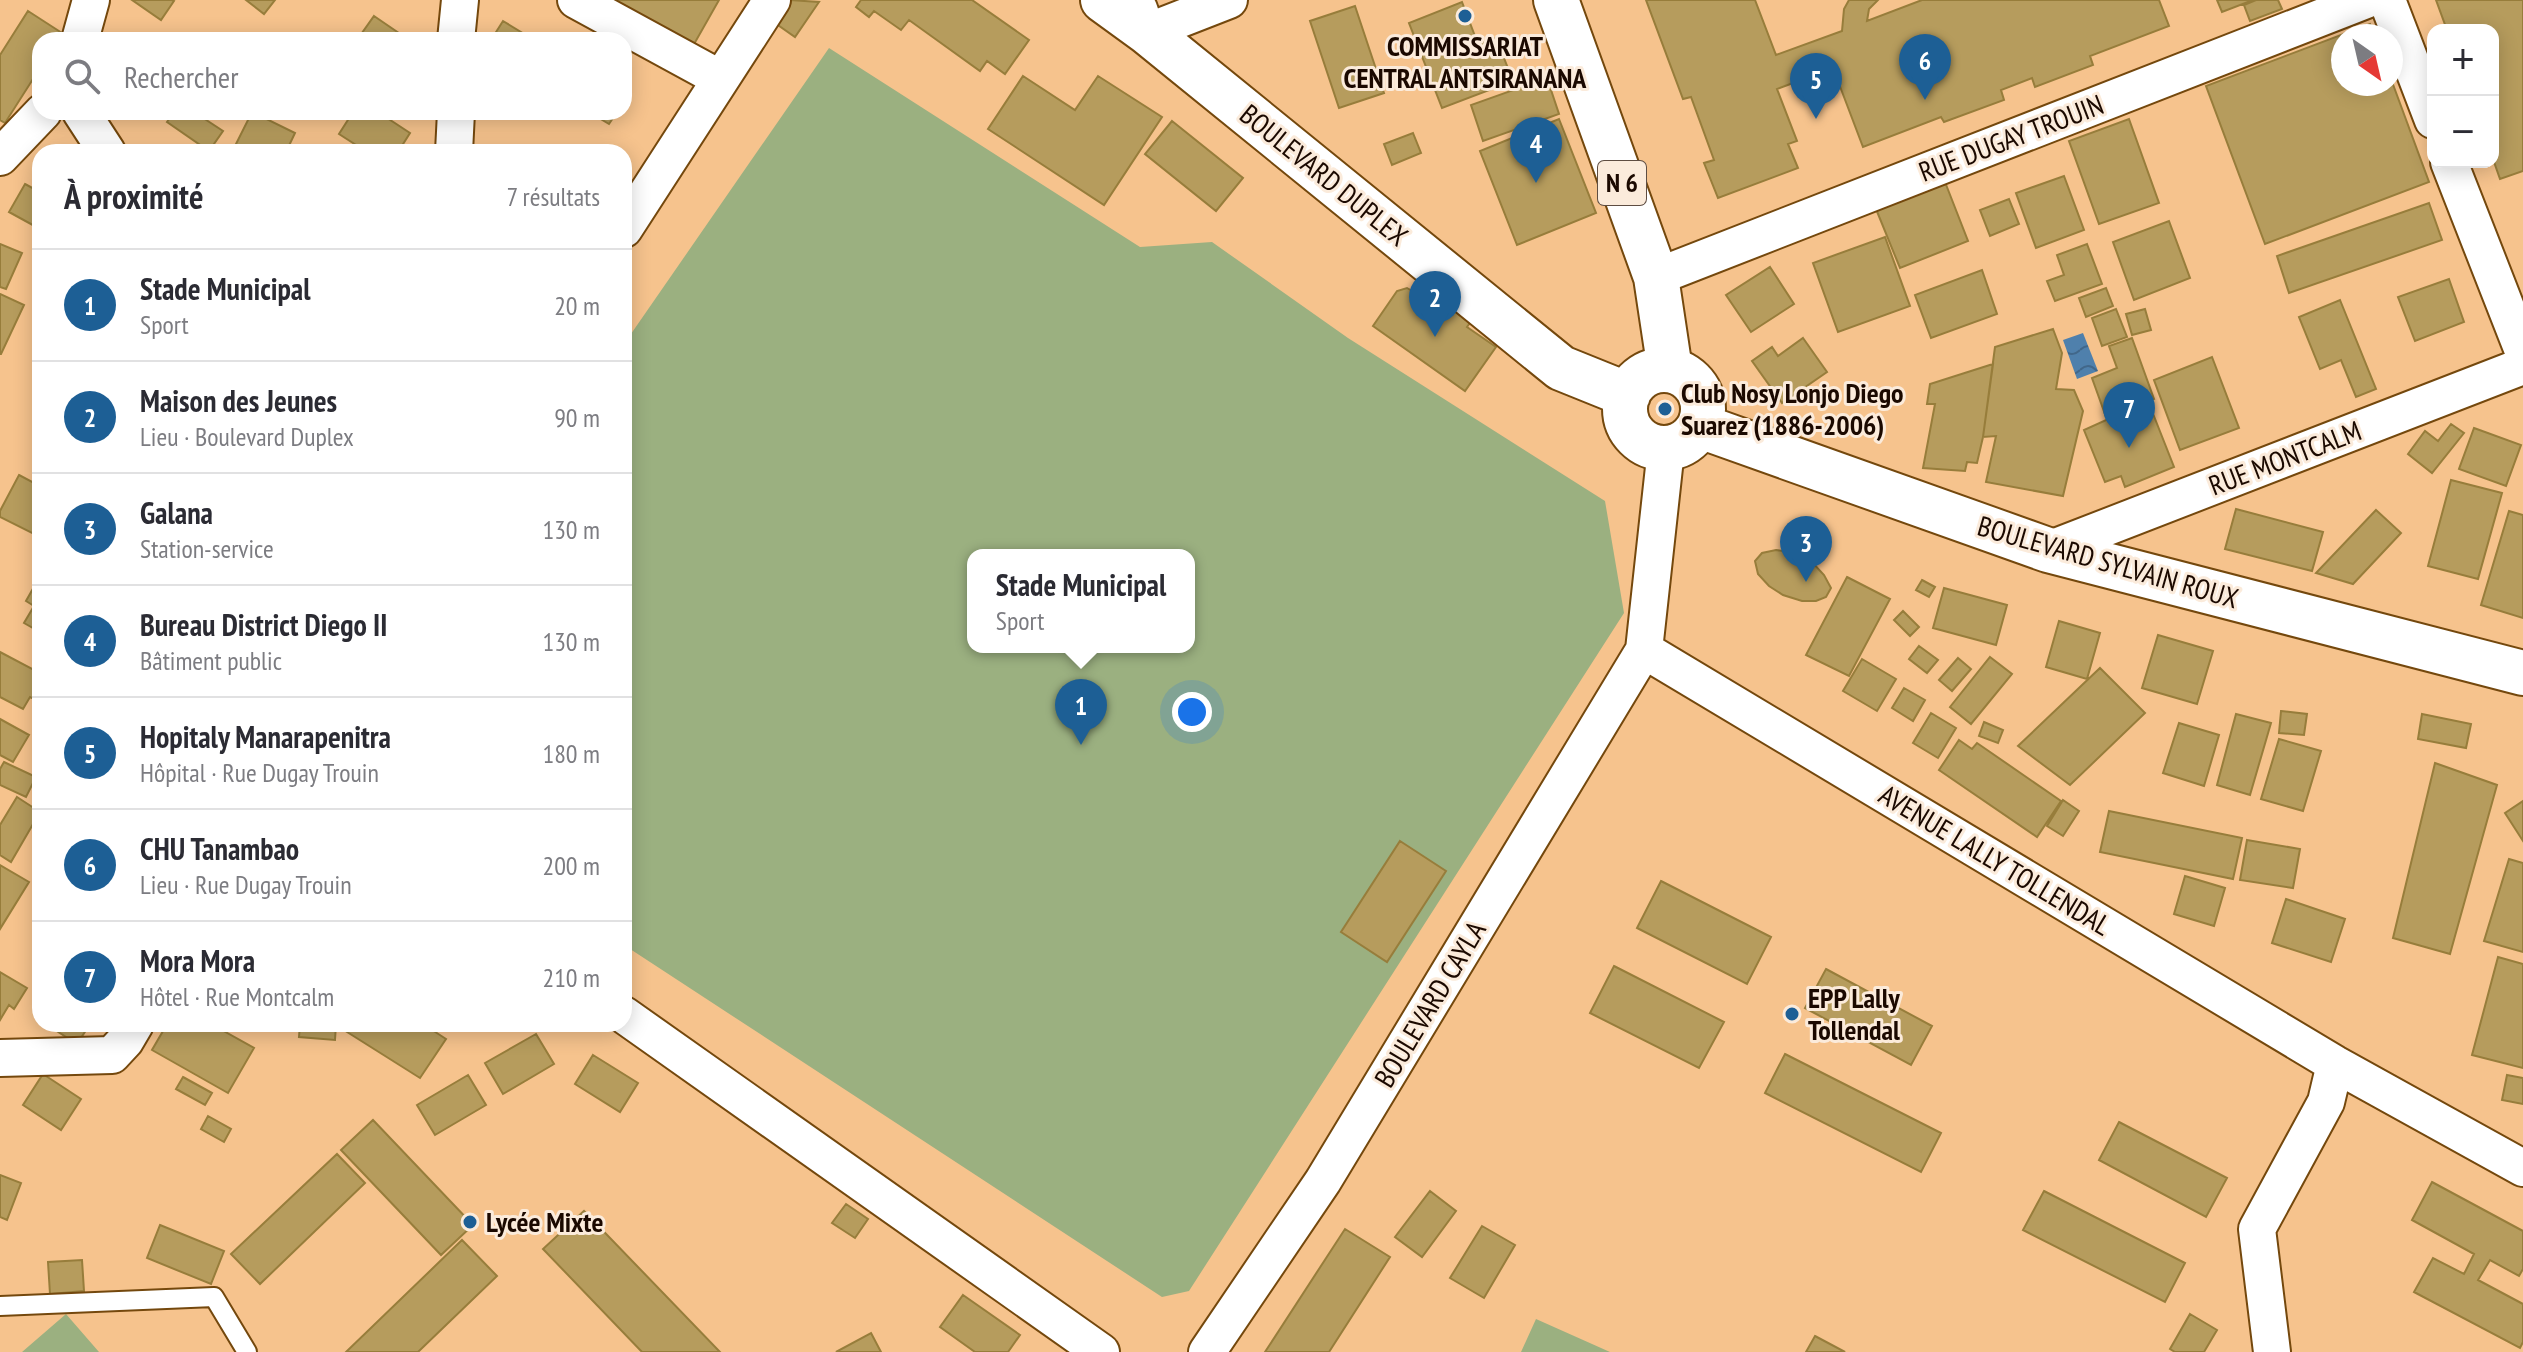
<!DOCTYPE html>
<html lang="fr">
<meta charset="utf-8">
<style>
body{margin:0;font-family:"PT Sans Narrow",sans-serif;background:#f2f2f3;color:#2b2b33}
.controls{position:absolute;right:24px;top:24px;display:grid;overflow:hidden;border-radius:16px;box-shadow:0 4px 20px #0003}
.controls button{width:72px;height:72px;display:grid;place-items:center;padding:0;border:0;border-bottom:2px solid #e1e1e2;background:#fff;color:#2b2b33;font:40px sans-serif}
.compass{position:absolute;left:2331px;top:24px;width:72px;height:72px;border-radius:50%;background:#fff;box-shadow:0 4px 20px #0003;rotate:146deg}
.you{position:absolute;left:1192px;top:712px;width:28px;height:28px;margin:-20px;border:6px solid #fff;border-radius:50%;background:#1a73e8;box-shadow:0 0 0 12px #1a73e833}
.badge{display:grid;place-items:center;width:52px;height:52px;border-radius:50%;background:#1d5f95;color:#fff;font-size:26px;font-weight:700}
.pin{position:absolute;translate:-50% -66px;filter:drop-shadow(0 2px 4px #0008)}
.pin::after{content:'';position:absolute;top:42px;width:28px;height:24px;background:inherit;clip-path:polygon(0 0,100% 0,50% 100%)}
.popup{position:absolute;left:967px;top:549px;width:228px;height:104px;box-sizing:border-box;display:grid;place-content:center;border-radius:16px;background:#fff;filter:drop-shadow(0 2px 6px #0005);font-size:26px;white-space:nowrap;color:#7c7c81}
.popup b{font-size:30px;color:#2b2b33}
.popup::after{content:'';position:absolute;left:50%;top:100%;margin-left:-16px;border:16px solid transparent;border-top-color:#fff}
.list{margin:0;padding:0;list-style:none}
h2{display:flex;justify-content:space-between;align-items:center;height:104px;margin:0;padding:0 32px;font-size:34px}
h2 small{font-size:26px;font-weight:400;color:#7c7c81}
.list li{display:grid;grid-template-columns:52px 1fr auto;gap:24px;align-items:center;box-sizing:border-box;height:112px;padding:0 32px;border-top:2px solid #e1e1e2}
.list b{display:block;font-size:30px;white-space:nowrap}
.list p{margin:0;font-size:26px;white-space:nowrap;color:#7c7c81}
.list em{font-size:26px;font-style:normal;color:#7c7c81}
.icon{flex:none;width:44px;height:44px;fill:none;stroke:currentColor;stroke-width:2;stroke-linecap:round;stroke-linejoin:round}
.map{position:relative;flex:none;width:2523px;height:1352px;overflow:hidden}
.search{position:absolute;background:#fff;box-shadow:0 4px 20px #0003;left:32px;top:32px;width:600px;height:88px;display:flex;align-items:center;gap:20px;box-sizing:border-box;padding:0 28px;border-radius:24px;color:#7c7c81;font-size:30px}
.panel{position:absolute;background:#fff;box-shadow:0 4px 20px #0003;left:32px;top:144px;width:600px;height:888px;border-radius:24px}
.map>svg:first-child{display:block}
</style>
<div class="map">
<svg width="2523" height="1352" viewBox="0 0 2523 1352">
<defs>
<pattern id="water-waves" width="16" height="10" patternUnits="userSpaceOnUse" patternTransform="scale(2)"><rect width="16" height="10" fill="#4f80ac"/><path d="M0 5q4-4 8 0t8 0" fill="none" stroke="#41678a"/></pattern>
</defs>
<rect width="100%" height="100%" fill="#f6c38d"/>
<path fill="#9bb080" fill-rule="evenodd" d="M829,48L1140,247L1212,242L1348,338L1605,501L1624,613L1189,1291L1162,1297L624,945V344ZM973,555H1189V647H973Z
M66,1314L99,1352H22Z
M1536,1319L1610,1352H1521Z"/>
<path fill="url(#water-waves)" d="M2083,333L2098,371L2077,379L2063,340Z"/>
<path fill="#b69c5d" stroke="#977d3b" stroke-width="2" d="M132,0H172L174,1L161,20Z
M246,0H275L264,14Z
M612,0H719L693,46Z
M790,0L819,2L795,37L775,23Z
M861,0H972L1029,40L1005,74L987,61L980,71L909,20L901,30L874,11L869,17L856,7Z
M1646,0H1755L1776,55L1842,31L1844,9L1849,0H1878L1869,9L1867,21L1922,0H2159L2169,26L2090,56L2093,65L2035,87L2032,78L2001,90L2004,100L1944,122L1941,117L1863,147L1833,68L1777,89L1797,141L1788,144L1798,168L1718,198L1704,163L1714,160L1691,97L1683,99Z
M2217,0H2253L2222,12Z
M2256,0H2278L2282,9L2250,21L2244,5Z
M2436,0H2523V171L2500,179L2493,159V30H2447Z
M1462,2L1478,44L1496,38L1513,81L1442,108L1409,23Z
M1355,6L1384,93L1339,108L1310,21Z
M28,11L62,33L58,40H40V68L5,123L0,120V55Z
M374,16L409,40H357Z
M503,21L534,40H491Z
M2370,24L2375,36H2343V84H2391V79L2429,182L2265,244L2206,86Z
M1023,76L1075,110L1098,76L1162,117L1104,205L988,129Z
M1547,78L1559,114L1483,141L1471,105Z
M174,112H194L223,131L209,151L167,122Z
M252,112L295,133L286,152H232Z
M353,112H378L410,133L398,152H367L339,134Z
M589,112H617L609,124Z
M1559,119L1596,213L1517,245L1480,151Z
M2129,119L2159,203L2099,224L2069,141Z
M1172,121L1243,178L1216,211L1145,154Z
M1413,133L1421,153L1392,165L1384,144Z
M2064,176L2084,230L2036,248L2016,193Z
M1945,182L1968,241L1900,268L1876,209Z
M25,184L40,192V229L9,212Z
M2009,199L2019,224L1990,236L1980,210Z
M2429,203L2442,240L2289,293L2277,256Z
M2169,221L2190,278L2134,300L2113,242Z
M1885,237L1910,306L1838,332L1813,263Z
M0,244L22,253L6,289L0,287Z
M2087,244L2102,284L2055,301L2047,281L2064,275L2057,255Z
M1770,267L1794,304L1751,332L1726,295Z
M1982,270L1997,314L1931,338L1915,295Z
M2449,279L2464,322L2415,341L2398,297Z
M1442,287L1478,312L1467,327L1496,347L1465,391L1373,326L1397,291L1407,288L1431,302Z
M2106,288L2113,306L2086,317L2079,298Z
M0,294L24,305L1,354H0Z
M2340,300L2376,389L2356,397L2341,360L2320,369L2299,317Z
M2116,309L2127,337L2102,346L2092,318Z
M2145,309L2151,330L2132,335L2126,314Z
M2053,329L2062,353L2056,389L2074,390L2083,411L2063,496L1986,482L1996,436L1983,437L1995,347Z
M1803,338L1827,372L1782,403L1752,361L1772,347L1778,356Z
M2132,338L2154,399L2106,417L2092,378L2117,368L2109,346Z
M2212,357L2239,428L2180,450L2154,380Z
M1993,364L1983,437L1977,463L1967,462L1965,471L1923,468L1935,404H1927L1930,384Z
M2148,401L2174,467L2125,487L2121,476L2105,482L2084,430Z
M2451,424L2464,433L2432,473L2408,454L2425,431L2438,441Z
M2474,428L2521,445L2506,486L2459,469Z
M19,475L40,486V537L0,517V511Z
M2451,480L2502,493L2478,579L2428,566Z
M2236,509L2323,532L2312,571L2225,549Z
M2376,510L2401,533L2353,584L2316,573Z
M2509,511L2523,515V618L2481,605Z
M1776,550L1795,553L1812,562L1824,575L1831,588L1826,597L1816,601H1802L1783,595L1769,586L1758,574L1755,561L1762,553Z
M1847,577L1890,599L1849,676L1806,655Z
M39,578H40V632L24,623L34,606L26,601Z
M1922,580L1935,587L1929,597L1916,590Z
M1944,588L2007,605L1996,645L1933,628Z
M1903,611L1919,627L1910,636L1894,620Z
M2059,621L2100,633L2087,679L2046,667Z
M2158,635L2213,651L2197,704L2142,688Z
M1919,646L1938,660L1927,673L1909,659Z
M0,652L40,673V702L30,697L23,709L0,697Z
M1990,657L2012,674L1971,724L1950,707Z
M1958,658L1971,669L1952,691L1939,680Z
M1862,659L1896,679L1877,711L1843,691Z
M2100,668L2145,713L2070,785L2018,746Z
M1904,688L1925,700L1913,721L1892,708Z
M2281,711L2307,714L2304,735L2279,733Z
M1931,713L1956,728L1938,758L1913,743Z
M2236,714L2271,723L2250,795L2217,785Z
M2422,714L2471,724L2466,748L2418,739Z
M0,719L29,735L13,762L0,755Z
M1984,722L2003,730L1998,743L1979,736Z
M2179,723L2219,735L2204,786L2163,773Z
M2279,739L2321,751L2303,811L2261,799Z
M1959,740L1972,749L1977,743L2061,801L2037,837L1939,770Z
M4,762L36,777L26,797L0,785V769Z
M2435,763L2497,785L2450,954L2393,938Z
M17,797L40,812L11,862L0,855V825Z
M2063,800L2079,811L2063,836L2047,826Z
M2523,801V841L2505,813Z
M2109,811L2242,838L2233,879L2100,852Z
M2247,840L2300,849L2293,888L2240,880Z
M1400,841L1446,871L1387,962L1341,932Z
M2509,859L2523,863V952L2484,941Z
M0,865L29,882L0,929Z
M2185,876L2225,888L2214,926L2174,914Z
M1661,881L1771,937L1747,984L1637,928Z
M2286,899L2345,919L2331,962L2272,943Z
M2498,957L2523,964V1068L2472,1055Z
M1614,966L1724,1022L1699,1068L1590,1013Z
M1826,969L1932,1026L1911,1065L1805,1008Z
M0,972L27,988L14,1009L9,1005L0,1020Z
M46,1024H90L77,1044Z
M151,1024H211L254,1048L228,1093L152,1050L163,1031Z
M300,1024H336L335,1040L299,1037Z
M423,1024L446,1039L420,1078L336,1025Z
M536,1034L554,1064L503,1094L485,1063Z
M1785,1054L1941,1133L1921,1172L1765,1093Z
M593,1055L638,1083L620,1112L575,1084Z
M43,1074L81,1099L61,1130L23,1105Z
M468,1075L486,1105L435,1135L417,1105Z
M2507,1075L2523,1078V1104L2502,1100Z
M183,1077L212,1093L205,1105L176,1089Z
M208,1116L231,1129L224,1142L201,1129Z
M373,1120L473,1225L441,1255L341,1150Z
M2119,1122L2227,1178L2206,1217L2099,1160Z
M337,1154L365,1183L260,1284L231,1254Z
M0,1175L21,1183L7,1220L0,1217Z
M2432,1182L2523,1231V1269L2519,1276L2490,1260L2478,1280L2523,1304V1342L2520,1348L2414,1292L2433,1258L2464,1274L2474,1254L2412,1220Z
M1430,1191L1456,1211L1422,1257L1395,1237Z
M2044,1191L2185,1263L2165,1302L2023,1230Z
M846,1204L868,1219L855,1238L832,1223Z
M584,1211L720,1352H642L543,1249Z
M160,1225L224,1251L211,1284L147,1258Z
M1482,1226L1515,1245L1484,1298L1450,1278Z
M1345,1229L1390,1257L1329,1352H1265Z
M462,1240L497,1276L418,1352H346Z
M82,1260L84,1291L50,1294L48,1262Z
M963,1295L1020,1335L1008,1352H975L940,1327Z
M2190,1314L2217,1330L2204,1352H2175L2170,1349Z
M871,1333L881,1352H836Z
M1815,1336L1845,1352H1806Z"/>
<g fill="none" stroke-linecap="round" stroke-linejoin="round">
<g stroke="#74480d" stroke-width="22">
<path id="service" d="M0,1306L214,1297L247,1352"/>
</g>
<g stroke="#74480d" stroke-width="40">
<path id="minor" d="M576,0L721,79
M2387,0L2433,120
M1139,9L1147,32L1229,0
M80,40L91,0
M456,40L460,0
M81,112L107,152
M454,152L456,112
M0,157L43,112
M2449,162L2523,351
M624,229L772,0
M1656,277L2366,0
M2048,550L2523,366
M1644,650L2335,1064L2523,1168
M624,1015L1101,1352
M0,1058L112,1055L125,1041L135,1024
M1207,1352L1323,1181L1644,650L1666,449
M2272,1352L2257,1229L2326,1102L2335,1064"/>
</g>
<g stroke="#74480d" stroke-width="48">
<path id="secondary" d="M1103,0L1147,32L1561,368L1628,395
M1625 409a39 39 0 1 1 78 0a39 39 0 1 1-78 0Z
M1700,426L2048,550L2523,673"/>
</g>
<g stroke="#74480d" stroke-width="48">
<path id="primary" d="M1556,0L1656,277L1670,370"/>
</g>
<use href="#service" stroke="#fff" stroke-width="18"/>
<use href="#minor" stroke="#fff" stroke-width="36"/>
<use href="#secondary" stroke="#fff" stroke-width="44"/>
<use href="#primary" stroke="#fff" stroke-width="44"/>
</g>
<g fill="#1d5f95" stroke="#fbebdb" stroke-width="3">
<circle cx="1465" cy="16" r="8"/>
<circle cx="1665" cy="409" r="8"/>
<circle cx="1792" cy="1014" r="8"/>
<circle cx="470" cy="1222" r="8"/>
</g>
<g text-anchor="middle" stroke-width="6" stroke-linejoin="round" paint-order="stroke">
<rect fill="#fbebdb" stroke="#5e4d42" stroke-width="2" x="1598" y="161" width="48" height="44" rx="6"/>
<g font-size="26" font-weight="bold" fill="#1b0900">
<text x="1622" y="192">N 6</text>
</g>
<g font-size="28" font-weight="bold" fill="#1b0900" stroke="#fbebdb" text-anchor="start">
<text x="1465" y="56" text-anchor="middle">COMMISSARIAT<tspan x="1465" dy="32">CENTRAL ANTSIRANANA</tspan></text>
<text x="1681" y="403">Club Nosy Lonjo Diego<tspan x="1681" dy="32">Suarez (1886-2006)</tspan></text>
<text x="1808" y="1008">EPP Lally<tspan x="1808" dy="32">Tollendal</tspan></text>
<text x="486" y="1232">Lycée Mixte</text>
</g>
<g font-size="28" fill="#1b0900" stroke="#fbebdb">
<text transform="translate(2011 138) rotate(-21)" y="10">RUE DUGAY TROUIN</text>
<text transform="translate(1324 175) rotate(39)" y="10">BOULEVARD DUPLEX</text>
<text transform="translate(2285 458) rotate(-21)" y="10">RUE MONTCALM</text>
<text transform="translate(2108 562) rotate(16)" y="10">BOULEVARD SYLVAIN ROUX</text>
<text transform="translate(1995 860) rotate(31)" y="10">AVENUE LALLY TOLLENDAL</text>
<text transform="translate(1430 1004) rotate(-59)" y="10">BOULEVARD CAYLA</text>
</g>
</g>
</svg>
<div class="controls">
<button>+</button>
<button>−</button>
</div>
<svg class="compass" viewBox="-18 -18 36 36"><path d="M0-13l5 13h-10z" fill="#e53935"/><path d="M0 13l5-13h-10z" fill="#7c7c81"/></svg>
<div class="you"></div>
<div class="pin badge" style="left:1081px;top:745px">1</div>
<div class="popup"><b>Stade Municipal</b>Sport</div>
<div class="pin badge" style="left:1435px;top:337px">2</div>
<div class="pin badge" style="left:1806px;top:582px">3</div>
<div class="pin badge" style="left:1536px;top:183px">4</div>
<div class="pin badge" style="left:1816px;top:119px">5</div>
<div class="pin badge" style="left:1925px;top:100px">6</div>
<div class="pin badge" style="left:2129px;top:448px">7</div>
<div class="search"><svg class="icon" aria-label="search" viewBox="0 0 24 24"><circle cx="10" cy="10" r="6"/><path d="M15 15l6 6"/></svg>Rechercher</div>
<section class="panel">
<h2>À proximité<small>7 résultats</small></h2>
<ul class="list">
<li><span class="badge">1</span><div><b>Stade Municipal</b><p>Sport</p></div><em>20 m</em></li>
<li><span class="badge">2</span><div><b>Maison des Jeunes</b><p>Lieu · Boulevard Duplex</p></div><em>90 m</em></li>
<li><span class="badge">3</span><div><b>Galana</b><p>Station-service</p></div><em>130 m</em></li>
<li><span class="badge">4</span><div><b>Bureau District Diego II</b><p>Bâtiment public</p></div><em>130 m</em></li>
<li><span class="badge">5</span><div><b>Hopitaly Manarapenitra</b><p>Hôpital · Rue Dugay Trouin</p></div><em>180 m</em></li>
<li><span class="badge">6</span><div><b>CHU Tanambao</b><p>Lieu · Rue Dugay Trouin</p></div><em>200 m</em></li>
<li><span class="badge">7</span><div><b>Mora Mora</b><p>Hôtel · Rue Montcalm</p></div><em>210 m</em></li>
</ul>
</section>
</div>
